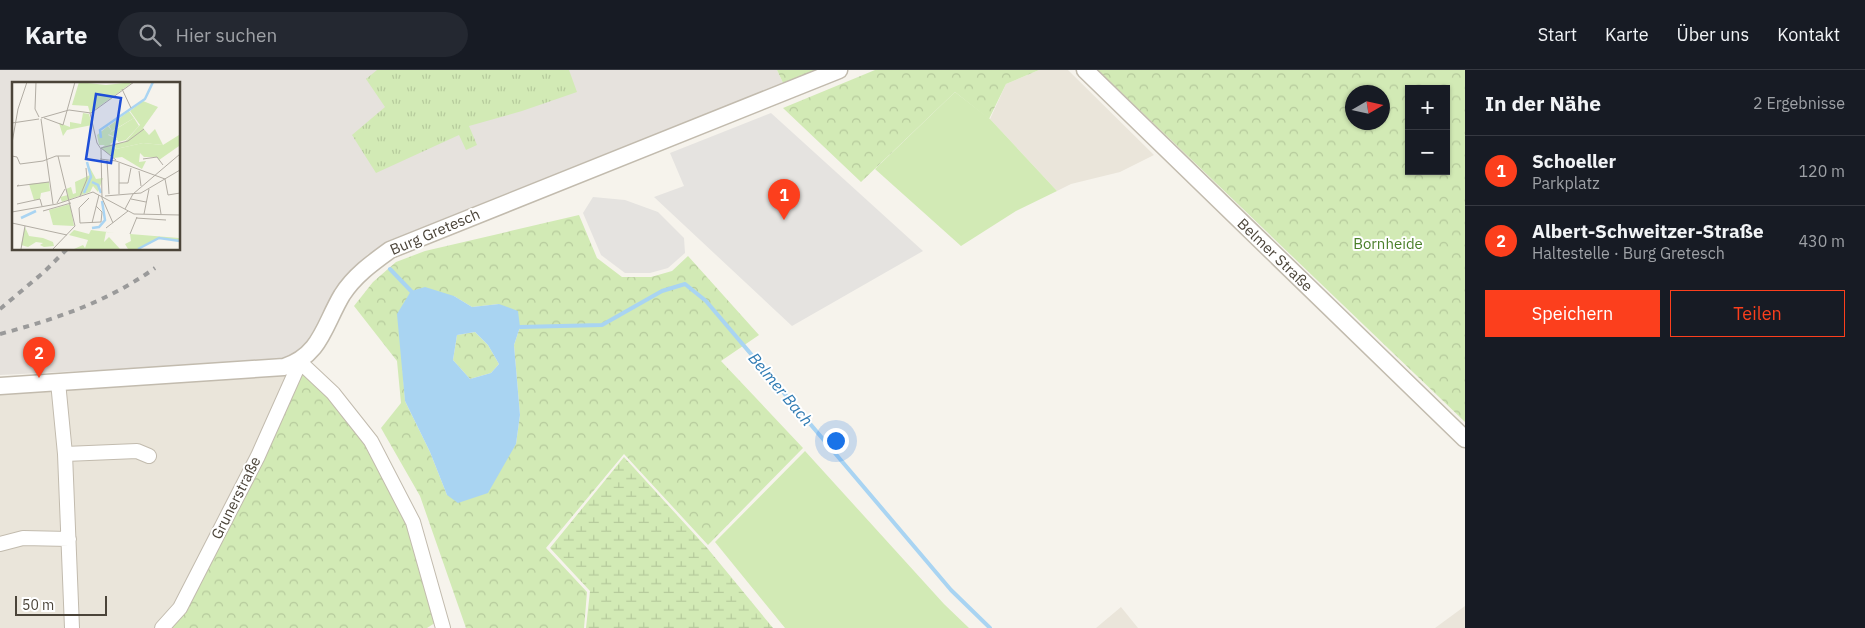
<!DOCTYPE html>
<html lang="de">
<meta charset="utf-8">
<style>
body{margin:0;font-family:"IBM Plex Sans",sans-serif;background:#242831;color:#f1f3f6}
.controls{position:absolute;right:15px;top:15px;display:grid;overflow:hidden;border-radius:0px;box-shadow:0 1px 4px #0004}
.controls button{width:45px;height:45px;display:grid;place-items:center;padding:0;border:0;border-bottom:1px solid #363941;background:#171b24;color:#f1f3f6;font:25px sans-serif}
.compass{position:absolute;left:1345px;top:15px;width:45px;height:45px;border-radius:50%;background:#171b24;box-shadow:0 1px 4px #0004;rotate:81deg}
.scale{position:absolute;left:15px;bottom:12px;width:92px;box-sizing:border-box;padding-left:5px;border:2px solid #4b4439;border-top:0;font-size:14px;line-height:18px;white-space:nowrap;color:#4b4439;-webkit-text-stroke:4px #fff;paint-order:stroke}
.you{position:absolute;left:835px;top:370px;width:18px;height:18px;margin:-12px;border:4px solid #fff;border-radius:50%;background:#1a73e8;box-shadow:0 0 0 8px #1a73e833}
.badge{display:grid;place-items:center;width:32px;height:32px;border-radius:50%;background:#fc3f1d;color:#fff;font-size:16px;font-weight:700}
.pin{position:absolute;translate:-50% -41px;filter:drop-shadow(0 1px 2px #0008)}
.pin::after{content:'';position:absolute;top:26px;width:18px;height:15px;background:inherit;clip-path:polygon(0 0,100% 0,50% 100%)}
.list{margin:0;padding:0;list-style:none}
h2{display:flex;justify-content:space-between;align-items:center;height:65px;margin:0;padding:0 20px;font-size:21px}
h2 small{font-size:16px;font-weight:400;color:#9ea1a6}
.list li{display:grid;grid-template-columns:32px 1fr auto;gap:15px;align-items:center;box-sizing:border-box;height:70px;padding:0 20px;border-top:1px solid #363941}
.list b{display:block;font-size:19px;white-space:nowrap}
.list p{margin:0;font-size:16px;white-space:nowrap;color:#9ea1a6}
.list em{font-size:16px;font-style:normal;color:#9ea1a6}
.actions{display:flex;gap:10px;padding:15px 20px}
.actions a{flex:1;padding:11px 0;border:1px solid #fc3f1d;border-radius:0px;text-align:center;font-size:18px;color:#fc3f1d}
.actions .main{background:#fc3f1d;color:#fff}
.icon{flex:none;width:28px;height:28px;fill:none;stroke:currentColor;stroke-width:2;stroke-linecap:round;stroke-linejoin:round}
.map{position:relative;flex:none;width:1465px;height:558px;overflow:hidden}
header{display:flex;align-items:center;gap:30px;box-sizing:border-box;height:70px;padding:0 25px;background:#171b24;border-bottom:1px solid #363941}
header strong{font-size:24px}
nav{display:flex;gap:28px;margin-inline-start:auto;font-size:18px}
.search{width:350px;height:45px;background:#242831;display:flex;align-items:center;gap:12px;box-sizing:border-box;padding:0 18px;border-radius:28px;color:#9ea1a6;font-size:19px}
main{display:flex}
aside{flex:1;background:#171b24}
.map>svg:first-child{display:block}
</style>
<header>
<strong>Karte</strong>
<div class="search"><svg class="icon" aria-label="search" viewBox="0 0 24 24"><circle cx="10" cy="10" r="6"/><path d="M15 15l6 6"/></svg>Hier suchen</div>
<nav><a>Start</a><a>Karte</a><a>Über uns</a><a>Kontakt</a></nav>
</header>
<main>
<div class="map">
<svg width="1465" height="558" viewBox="0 0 1465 558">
<defs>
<pattern id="forest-crowns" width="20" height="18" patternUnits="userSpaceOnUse" patternTransform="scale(1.25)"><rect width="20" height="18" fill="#d2eab5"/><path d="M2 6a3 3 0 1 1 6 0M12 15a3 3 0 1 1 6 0" fill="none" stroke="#b6ca9c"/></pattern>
<pattern id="wetland-marsh" width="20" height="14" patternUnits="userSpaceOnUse" patternTransform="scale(1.25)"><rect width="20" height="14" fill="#d2eab5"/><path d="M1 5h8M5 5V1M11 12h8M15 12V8" fill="none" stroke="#b6ca9c"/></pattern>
<pattern id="park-tufts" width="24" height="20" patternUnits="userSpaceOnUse" patternTransform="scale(1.25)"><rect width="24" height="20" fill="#d2eab5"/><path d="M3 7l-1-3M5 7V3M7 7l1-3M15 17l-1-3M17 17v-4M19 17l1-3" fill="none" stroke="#b6ca9c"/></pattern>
</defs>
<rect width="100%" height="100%" fill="#f6f3ec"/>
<path fill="#eae5da" d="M1039,0H1068L1154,85L1120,102L1071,114L1057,121L990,49L1006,14Z
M300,292L163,558H0V320Z
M1465,536V558H1435Z
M1121,537L1138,558H1096Z"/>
<path fill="#e6e2dd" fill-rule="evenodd" d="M0,0H777L784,15L368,184L300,283L281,291L0,305ZM14,14H179V179H14Z"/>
<path fill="#d2eab5" d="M955,22L990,49L1057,121L1016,141L961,176L875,99Z
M805,381L944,534L969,558H785L715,472Z"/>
<path fill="url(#forest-crowns)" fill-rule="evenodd" d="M777,0H819L784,15Z
M875,0H1039L1006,14L989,49L955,22L861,112L783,38Z
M1098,0H1465V352L1464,351ZM1409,19H1446V101H1409ZM1352,22H1382V52H1352Z
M579,145L597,188L622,207H651L672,201L688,186L759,265L721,291L803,378L708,475L624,384L546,478L587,522L584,558H466L420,426L381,358L401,333L397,291L354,236L373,212L396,192L425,181ZM454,226L472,237L499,234L520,257L514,275L520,345L516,374L447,425L430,382L405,331L402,291Z
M475,262L488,275L499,294L491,303L470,309L453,290L457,265Z
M300,292L333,323L404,431L441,549L427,558H162Z"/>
<path fill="url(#wetland-marsh)" d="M624,387L708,479L773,558H586L590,521L550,478Z"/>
<path fill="url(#park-tufts)" d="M377,0H569L577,22L522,41L469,56L477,75L466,80L459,65L376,103L352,65L385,37L366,9Z"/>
<path fill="#e5e3e0" d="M771,43L923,181L792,256L654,127L684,116L670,83Z
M593,127L625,130L658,142L684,168L685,183L668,198L650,203H625L601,185L583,143Z"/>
<path fill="#a9d4f2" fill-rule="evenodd" d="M425,217L454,226L472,237L499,234L518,241L520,257L514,275L520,345L516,374L488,423L458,433L447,425L430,382L405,331L397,244L411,221ZM475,262L488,275L499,294L491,303L470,309L453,290L457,265Z"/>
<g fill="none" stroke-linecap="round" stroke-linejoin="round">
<path stroke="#a9d4f2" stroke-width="4" d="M390,199L411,221
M520,257L602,255L662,221L685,214L706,231L951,520L990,558"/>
<g stroke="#c2bbae" stroke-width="16">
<path id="minor" d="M58,312L65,384L72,558
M65,384L137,381L149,386
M0,474L23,468L69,469
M162,558L180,538L258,386L300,292L333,323L371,371L413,452L443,558"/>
</g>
<g stroke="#c2bbae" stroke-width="19">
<path id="tertiary" d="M1085,0L1465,369
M0,316L284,297C321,285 324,255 342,225C354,206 372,193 390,180L839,0"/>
</g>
<use href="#minor" stroke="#fff" stroke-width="14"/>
<use href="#tertiary" stroke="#fff" stroke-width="16"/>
<path stroke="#9a9a9a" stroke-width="4" stroke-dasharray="6 6" stroke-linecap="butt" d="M0,239L44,202L67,179
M0,264C56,249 107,232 155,198"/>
</g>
<g text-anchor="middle" stroke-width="4" stroke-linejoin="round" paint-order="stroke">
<g font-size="15" fill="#4b4439" stroke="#fff">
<text transform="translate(435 162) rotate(-23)" y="5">Burg Gretesch</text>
<text transform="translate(1275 185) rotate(44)" y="5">Belmer Straße</text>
<text transform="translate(236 428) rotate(-63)" y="5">Grunerstraße</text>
</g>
<g font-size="15" fill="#4a7f2a" stroke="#fff">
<text x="1388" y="179">Bornheide</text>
</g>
<g font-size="16" font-style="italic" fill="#2e7ab2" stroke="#fff">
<text transform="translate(781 319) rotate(50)" y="6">Belmer Bach</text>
</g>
</g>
<g transform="translate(12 12)">
<rect width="168" height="168" fill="#f6f3ec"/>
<path d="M131,19L146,25L131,46L137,53L143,47L151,63L131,61L104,67L102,62L113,60L128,43L118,29ZM117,29L122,36L100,49L97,44ZM58,122L62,144L41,143L37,128ZM62,148L77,152L79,148L104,151L94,150L92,160L97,155L108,167H62L71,163L73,166L76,158L57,153ZM118,152L167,156V159L147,156L126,167H116L113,162L119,159Z" fill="#d2eab5"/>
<path d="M67,0L94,3L121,0L78,31L76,24L60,23ZM71,31L77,32L80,43L55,48L51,54L47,41L58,45V40L69,42ZM96,44L100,49L96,53L106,57L98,62L104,67L131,61L151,63L167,53V64L147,78L145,75H132L128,71L127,80L134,79L130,87L110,75L102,76L89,66L93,63H87L85,53ZM77,84L84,97L91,96L86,110L81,104L78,110L50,120L48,115L56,113L54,107L59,105L61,112L64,111L63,100L78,93ZM37,100L38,109L29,111L28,117L22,118L17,102ZM13,145L17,154L31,156L41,160L42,164L32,165L28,163L31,161L24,160L16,165L9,163Z" fill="#d2eab5"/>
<path d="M136,22L141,24L135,28L128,42L126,26ZM122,36L127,44L114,58L106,60L105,56L96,52Z" fill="#d2eab5"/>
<path fill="none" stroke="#a9d4f2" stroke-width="2.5" d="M89,56L88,48L133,17L141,0M80,100L86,103L89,111M72,111L79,95L75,80M9,136L24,129M80,146L87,145L93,138L90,119M126,167L147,156L168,159"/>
<path fill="none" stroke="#b2ada4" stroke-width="1" d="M24,0L23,27L27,35M110,7L119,26M78,31L85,61L89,67L90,116L101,141M29,36L57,28L79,31L122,0M32,36L51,43L63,0M29,37L41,122M0,41L27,37M0,61L6,27L15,0M0,74L5,75L8,82L31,79L44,74H58M88,77L104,79L153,97L156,113L168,111M131,77L145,75L151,83M95,78L97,112M104,78L89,66L116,59L132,47M107,81V112M127,89L129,104M107,101H116L119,86M7,103L5,104L37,100M146,113L149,132M68,114L75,97L74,86M93,114L129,111L168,88M77,116L67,126L68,141L89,140L90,130L84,124M119,117L134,120M45,121L53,107M5,122L28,117L30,124M113,127L121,112L168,72M31,129L59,121M0,130L45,122L81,110L122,132L168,133M132,132L137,107M124,136L154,138M0,141L55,153M80,141L87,113M94,146L116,129M118,152L125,135M9,167L13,144M41,167L63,144L46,74"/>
<path fill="#1d4ed8" fill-opacity="0.15" stroke="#1d4ed8" stroke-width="2.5" d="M84,12L109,16L99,81L74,77Z"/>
<rect width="168" height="168" fill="none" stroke="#4b4439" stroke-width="2.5"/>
</g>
</svg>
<div class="controls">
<button>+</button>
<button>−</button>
</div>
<svg class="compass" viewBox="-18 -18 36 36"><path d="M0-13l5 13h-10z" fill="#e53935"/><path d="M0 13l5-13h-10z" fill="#9ea1a6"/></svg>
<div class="scale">50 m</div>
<div class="you"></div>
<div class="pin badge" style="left:784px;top:150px">1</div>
<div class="pin badge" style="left:39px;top:308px">2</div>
</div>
<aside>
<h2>In der Nähe<small>2 Ergebnisse</small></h2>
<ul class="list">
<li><span class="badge">1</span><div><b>Schoeller</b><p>Parkplatz</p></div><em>120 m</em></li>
<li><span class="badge">2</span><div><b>Albert-Schweitzer-Straße</b><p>Haltestelle · Burg Gretesch</p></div><em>430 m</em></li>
</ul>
<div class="actions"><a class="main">Speichern</a><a>Teilen</a></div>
</aside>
</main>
